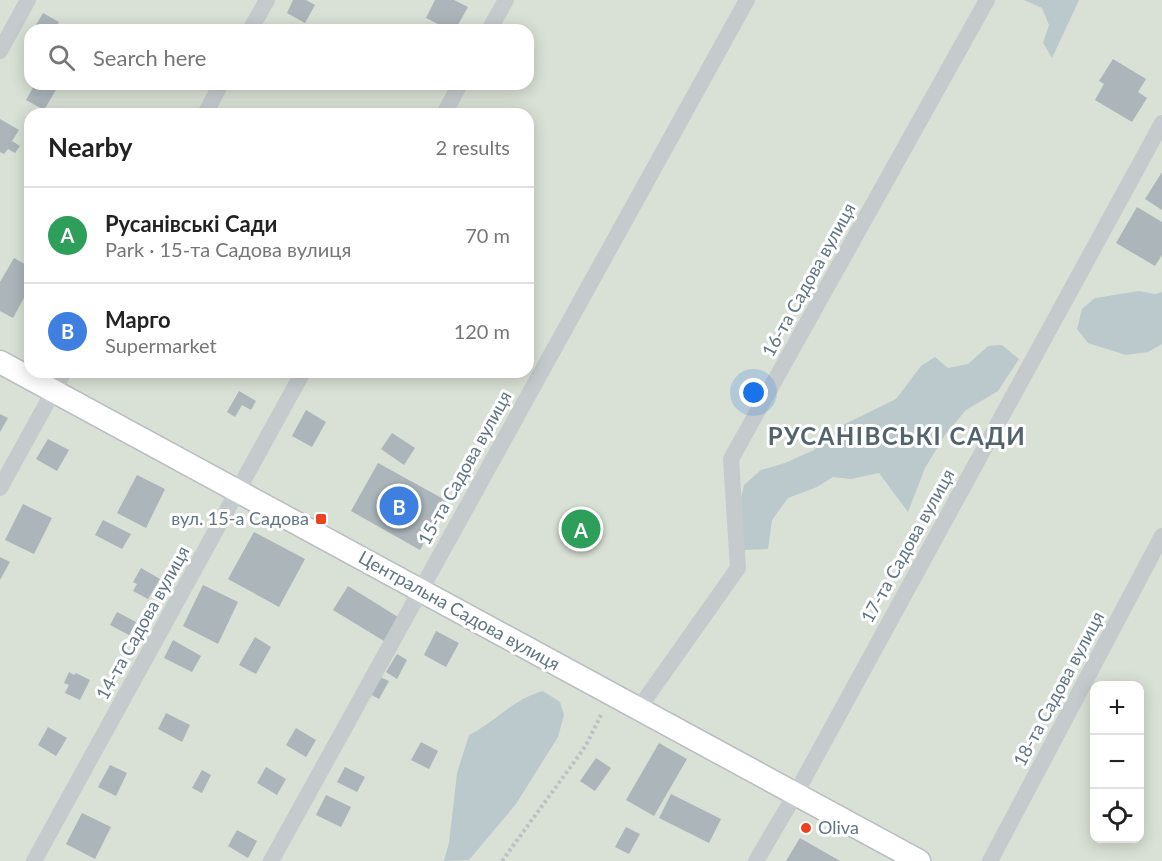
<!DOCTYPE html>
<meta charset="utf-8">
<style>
body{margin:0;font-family:Lato,sans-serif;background:#f2f2f2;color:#222}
.controls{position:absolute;right:18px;bottom:18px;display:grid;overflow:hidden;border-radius:12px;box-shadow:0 3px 15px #0003}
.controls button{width:54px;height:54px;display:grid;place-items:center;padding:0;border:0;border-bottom:2px solid #e0e0e0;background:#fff;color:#222;font:30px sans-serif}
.you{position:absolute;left:754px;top:393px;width:21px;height:21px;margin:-15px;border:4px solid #fff;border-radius:50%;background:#1a73e8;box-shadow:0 0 0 9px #1a73e833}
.badge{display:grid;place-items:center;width:39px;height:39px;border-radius:50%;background:#ea580c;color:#fff;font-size:20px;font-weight:700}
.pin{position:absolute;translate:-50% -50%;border:3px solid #fff;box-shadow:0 2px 6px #0006}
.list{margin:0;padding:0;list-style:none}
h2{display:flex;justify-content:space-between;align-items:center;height:78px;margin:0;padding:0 24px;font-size:26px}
h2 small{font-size:20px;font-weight:400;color:#767676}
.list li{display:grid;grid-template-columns:39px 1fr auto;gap:18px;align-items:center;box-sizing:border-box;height:96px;padding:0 24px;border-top:2px solid #e0e0e0}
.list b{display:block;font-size:22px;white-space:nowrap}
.list p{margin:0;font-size:20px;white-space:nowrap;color:#767676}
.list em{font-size:20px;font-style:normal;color:#767676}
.icon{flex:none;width:33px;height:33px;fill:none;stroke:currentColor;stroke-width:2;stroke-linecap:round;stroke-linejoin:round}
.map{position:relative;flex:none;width:1162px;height:861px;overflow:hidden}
.search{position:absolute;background:#fff;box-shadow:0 3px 15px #0003;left:24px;top:24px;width:510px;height:66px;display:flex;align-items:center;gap:15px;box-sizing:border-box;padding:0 21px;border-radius:18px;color:#767676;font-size:22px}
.panel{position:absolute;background:#fff;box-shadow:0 3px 15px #0003;left:24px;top:108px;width:510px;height:270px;border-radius:18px}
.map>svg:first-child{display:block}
</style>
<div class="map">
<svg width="1162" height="861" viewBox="0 0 1162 861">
<rect width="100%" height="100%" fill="#f8f7f4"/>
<path fill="#d9e0d5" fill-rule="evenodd" d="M0,0H1162V861H0ZM30,30H528V84H30ZM30,114H528V372H30ZM1094,686H1140V838H1094Z"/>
<path fill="#bcc9cc" d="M1024,0H1079L1052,58L1043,43L1049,25L1042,8Z
M1139,291L1155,294L1162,292V344L1148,352L1126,355L1088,343L1077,329L1082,309L1095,298Z
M1002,345L1019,359L998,391L966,410L945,435L925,468L908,512L879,473L851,479L833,477L817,487L788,498L772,520L768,549L743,550L740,504L744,485L761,470L785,463L814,450L843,425L896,399L921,366L935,357L948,368L968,364L988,346Z
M543,691L560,702L564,715L558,737L516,804L469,860L444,861L449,843L457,773L469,735C497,721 511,700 543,691Z"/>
<path fill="#abb5ba" d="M293,0H306L315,5L305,23L287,13Z
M435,0H454L468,7L455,30H450L426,18Z
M43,13L59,22L54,30H33Z
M1113,59L1146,79L1138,92L1147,98L1132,122L1095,100L1104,84L1099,81Z
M35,84H50L57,88L44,110L26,100Z
M0,119L19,130L12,141L20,146L15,153L8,149L4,154L0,152Z
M1162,172V210L1145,199Z
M1137,207L1162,222V255L1155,266L1116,243Z
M14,258L30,267V296L26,294L13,318L0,311V282Z
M239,391L256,401L251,410L242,405L235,417L227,412Z
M306,410L326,422L312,447L292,436Z
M0,414L8,418L0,432Z
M392,433L415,448L404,465L381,449Z
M48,439L69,450L57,471L36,459Z
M378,463L447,501L420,550L351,511Z
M137,475L165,489L146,528L117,513Z
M23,504L52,518L34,554L5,540Z
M103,520L131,534L122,549L95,535Z
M254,532L305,559L279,607L228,579Z
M0,557L10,562L0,580Z
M141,568L160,579L148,599L133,591L137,584L133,582Z
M203,585L238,602L218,644L183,626Z
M348,586L398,617L384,641L333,610Z
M117,612L136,622L129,635L110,625Z
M436,631L459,643L446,667L424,655Z
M255,637L271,647L256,674L239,665Z
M173,640L201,656L192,672L164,658Z
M397,654L407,660L397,679L386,672Z
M69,672L74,675L76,673L90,680L80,700L65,693L69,685L64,683Z
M380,677L389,681L379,699L370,694Z
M166,713L190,725L182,742L158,729Z
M48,727L67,738L56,756L38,745Z
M296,728L316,740L306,757L286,745Z
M421,742L438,751L429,769L411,760Z
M659,743L687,759L654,816L626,800Z
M596,758L611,768L595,791L580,781Z
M110,765L127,773L116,796L98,787Z
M266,767L286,779L277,795L257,783Z
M345,767L365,777L357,792L337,782Z
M202,770L211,775L202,793L192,788Z
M671,794L721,819L709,843L659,818Z
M326,795L351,807L341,827L316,815Z
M82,813L111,827L95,859L66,844Z
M626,827L640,834L629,854L615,847Z
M237,830L257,841L248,858L228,846Z
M800,838L840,861H786Z"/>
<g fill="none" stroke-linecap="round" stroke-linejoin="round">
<g stroke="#b7bdc1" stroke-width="25">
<path id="secondary" d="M0,362L919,861"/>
</g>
<path stroke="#bec1c3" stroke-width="4" stroke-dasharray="3 3" stroke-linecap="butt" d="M502,861L585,747L602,713"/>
<path stroke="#c5cacc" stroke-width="16" d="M250,30L267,0
M489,30L506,0
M0,51L28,0
M205,114L221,84
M444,114L460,84
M0,488L64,372
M639,708L738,568L731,459L987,0
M34,861L303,372
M271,861L747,0
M756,861L795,795L1162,123
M990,861L1162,536"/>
<use href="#secondary" stroke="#fff" stroke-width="22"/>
</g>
<g fill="#ed421f" stroke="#fff" stroke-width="2">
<rect x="315" y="513" width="12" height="12" rx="3"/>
<circle cx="806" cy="828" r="6"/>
</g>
<g text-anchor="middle" stroke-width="6" stroke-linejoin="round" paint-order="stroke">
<g font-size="18" fill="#617581" stroke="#fff">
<text transform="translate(809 280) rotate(-61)" y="6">16-та Садова вулиця</text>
<text transform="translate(465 468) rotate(-61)" y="6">15-та Садова вулиця</text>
<text transform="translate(908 546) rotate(-61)" y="6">17-та Садова вулиця</text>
<text transform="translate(459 611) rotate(29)" y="6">Центральна Садова вулиця</text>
<text transform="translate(143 623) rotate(-61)" y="6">14-та Садова вулиця</text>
<text transform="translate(1059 689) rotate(-62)" y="6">18-та Садова вулиця</text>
</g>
<g font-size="18" fill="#617581" stroke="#fff" text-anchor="end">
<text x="309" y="525">вул. 15-а Садова</text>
<text x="818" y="834" text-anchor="start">Oliva</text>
</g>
<g font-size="24" font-weight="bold" letter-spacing="1.5" fill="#53636c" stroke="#fff">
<text x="897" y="445">РУСАНІВСЬКІ САДИ</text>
</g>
</g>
</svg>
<div class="controls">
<button>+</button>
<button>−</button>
<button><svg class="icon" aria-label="locate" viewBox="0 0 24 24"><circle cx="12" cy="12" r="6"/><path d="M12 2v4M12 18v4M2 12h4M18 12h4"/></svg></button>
</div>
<div class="you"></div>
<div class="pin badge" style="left:581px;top:529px;background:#2e9e5b">A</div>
<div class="pin badge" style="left:399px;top:506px;background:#3f7fe0">B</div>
<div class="search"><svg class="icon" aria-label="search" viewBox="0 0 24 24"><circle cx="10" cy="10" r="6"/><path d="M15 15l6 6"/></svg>Search here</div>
<section class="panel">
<h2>Nearby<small>2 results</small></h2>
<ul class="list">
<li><span class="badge" style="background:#2e9e5b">A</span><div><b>Русанівські Сади</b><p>Park · 15-та Садова вулиця</p></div><em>70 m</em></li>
<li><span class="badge" style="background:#3f7fe0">B</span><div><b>Марго</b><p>Supermarket</p></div><em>120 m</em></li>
</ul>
</section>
</div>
